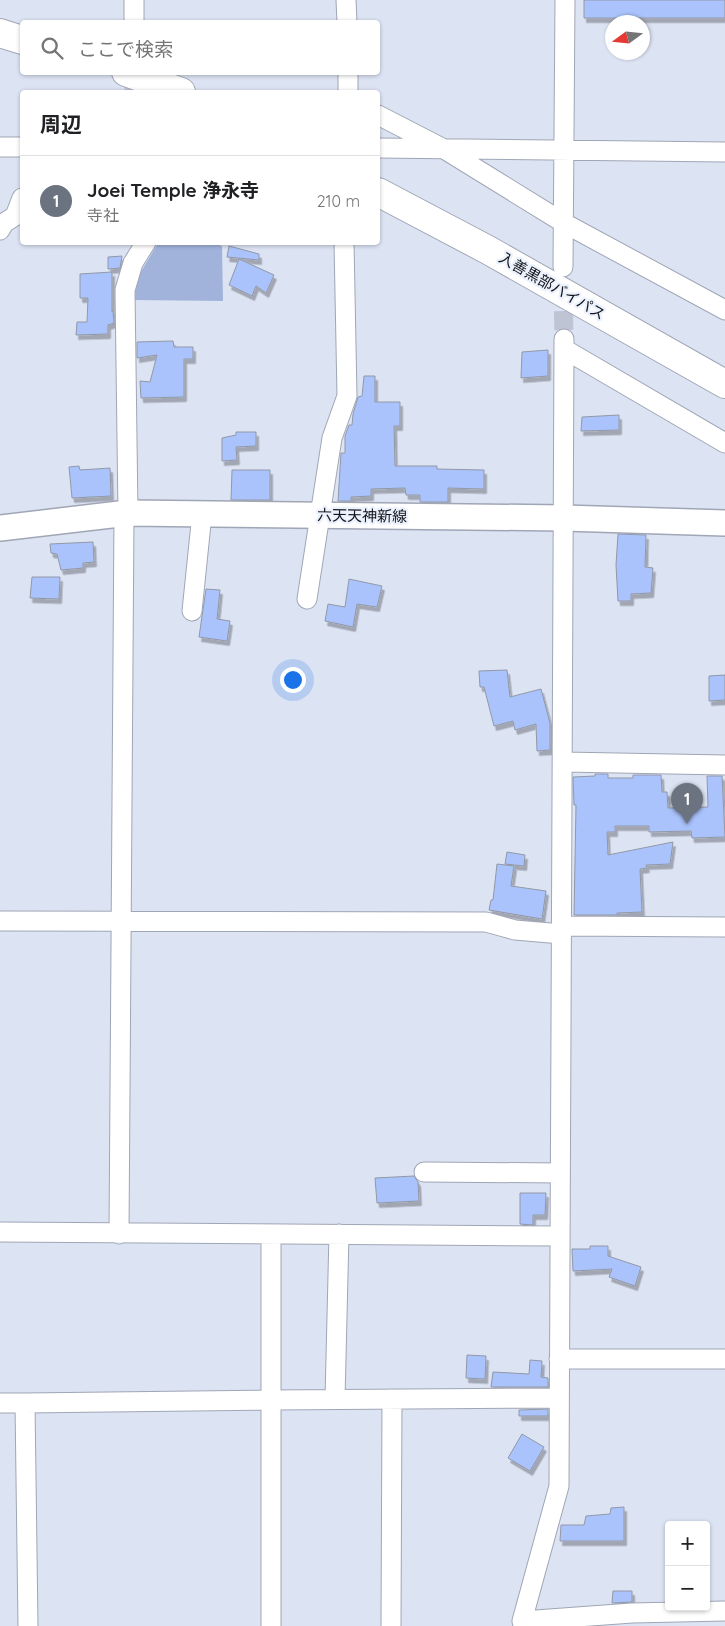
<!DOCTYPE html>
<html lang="ja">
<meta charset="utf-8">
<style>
body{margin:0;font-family:Quicksand,"Noto Sans JP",sans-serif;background:#f2f2f2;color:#202124}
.controls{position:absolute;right:15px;bottom:15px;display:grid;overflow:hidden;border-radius:5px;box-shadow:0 1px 4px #0004}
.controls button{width:45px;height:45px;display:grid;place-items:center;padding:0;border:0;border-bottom:1px solid #e0e0e0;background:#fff;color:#202124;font:25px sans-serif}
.compass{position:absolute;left:605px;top:15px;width:45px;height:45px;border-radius:50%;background:#fff;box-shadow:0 1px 4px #0004;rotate:255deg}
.you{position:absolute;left:292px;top:679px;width:18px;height:18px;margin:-12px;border:4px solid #fff;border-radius:50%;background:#1a73e8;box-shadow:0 0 0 8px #1a73e833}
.badge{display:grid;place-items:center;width:32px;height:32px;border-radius:50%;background:#0b8043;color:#fff;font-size:16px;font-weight:700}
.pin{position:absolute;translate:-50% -41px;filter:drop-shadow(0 1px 2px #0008)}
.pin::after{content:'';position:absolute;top:26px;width:18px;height:15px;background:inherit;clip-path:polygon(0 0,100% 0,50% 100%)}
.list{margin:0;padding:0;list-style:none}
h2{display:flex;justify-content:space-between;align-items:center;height:65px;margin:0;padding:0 20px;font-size:21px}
h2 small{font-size:16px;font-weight:400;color:#757577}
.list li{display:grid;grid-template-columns:32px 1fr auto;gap:15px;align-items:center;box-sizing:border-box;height:90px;padding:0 20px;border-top:1px solid #e0e0e0}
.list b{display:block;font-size:19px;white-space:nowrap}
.list p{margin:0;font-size:16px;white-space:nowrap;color:#757577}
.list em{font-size:16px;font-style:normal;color:#757577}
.icon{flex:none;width:28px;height:28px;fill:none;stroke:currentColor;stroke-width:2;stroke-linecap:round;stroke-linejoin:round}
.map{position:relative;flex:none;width:725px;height:1626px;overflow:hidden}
.search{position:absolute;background:#fff;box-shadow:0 1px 4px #0004;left:20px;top:20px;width:360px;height:55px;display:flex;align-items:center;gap:12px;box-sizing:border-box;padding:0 18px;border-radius:5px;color:#757577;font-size:19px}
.panel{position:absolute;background:#fff;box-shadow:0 1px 4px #0004;left:20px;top:90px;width:360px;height:155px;border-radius:5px}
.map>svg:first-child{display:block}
</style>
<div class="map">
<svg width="725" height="1626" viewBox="0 0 725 1626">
<defs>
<filter id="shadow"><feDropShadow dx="2.5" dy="4.5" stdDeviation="0" flood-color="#0004"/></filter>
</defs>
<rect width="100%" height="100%" fill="#dce3f3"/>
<path fill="#a1b3db" d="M209,242L222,246L223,301L135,300L136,280L158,243Z"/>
<path fill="#aac3fc" stroke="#9198a6" filter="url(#shadow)" d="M584,0H725V18H584Z
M229,246L259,254V260L227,257Z
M122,256L120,268L108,269V257Z
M239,259L274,275L266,293L256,286L252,296L229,285Z
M112,272V312L113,311L114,323L108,325V334L76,335L77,322H87L88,298H80V274Z
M173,341L174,347H193V359H184V397L141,398L140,381L150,382L157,355L137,358V342Z
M548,350V376L521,378L522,352Z
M364,376H375V402H400V426H394L395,466H437V469L484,470V489L448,488V502H420V495H406L405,488L371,489V496L351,497V501H338L341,453H345V436L349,425H352L353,414L358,397L362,396Z
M619,415V430L581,431L582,417Z
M236,432H256V446L236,447L237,460L222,461V438L236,435Z
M79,466L80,470L110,468L111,496L72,498L69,467Z
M232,470H270V500H231Z
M618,534L646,535L645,567L653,568L651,593L631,594V601H618L616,565Z
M93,542L94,562L83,563V568L61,570L57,554L51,553L50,544Z
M32,577H60L59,599L30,598Z
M349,579L382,586L377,607L357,604L353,627L325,621L328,604L345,607Z
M206,589L220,590L217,619L230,621L227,641L199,637Z
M507,670L510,697L541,689L550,723V750L537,751L536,724L515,730L513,721L494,726L484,687H480L479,671Z
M725,675V700L709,701V676Z
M595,774H608V778H633V775H661L662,792H667L668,808L708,807L707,776H722L725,837L692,838L691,831L649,832V826H615V832H607L608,855L673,842L670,864L646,865L647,868L640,869L642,912L617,913V915H574L576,805H574L573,777L595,776Z
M507,852L525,855L524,866L505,864Z
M497,864L514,866L511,886L546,891L542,919L489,910L491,900H493Z
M414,1176L418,1182L419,1201L377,1203L375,1178Z
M520,1193H546L545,1215H533V1225L520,1224Z
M590,1246H608V1256L641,1267L635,1286L609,1277L612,1269L573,1271L572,1249H590Z
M467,1355L486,1356L485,1379L466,1378Z
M530,1360L542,1361L541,1377L548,1378V1387H491L493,1372L529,1374Z
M548,1409V1416H519V1410Z
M522,1434L544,1447L530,1471L508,1458Z
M624,1507V1541H560L561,1525H584L586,1516L610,1514L611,1508Z
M613,1591H632V1602L612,1603Z"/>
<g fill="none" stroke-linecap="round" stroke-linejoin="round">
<path stroke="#bec4d3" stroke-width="19" stroke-dasharray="19 9" stroke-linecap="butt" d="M134,72V92
M563,283L564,339"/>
<g stroke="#a0a6b5" stroke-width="21">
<path id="minor" d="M346,0L347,22
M134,22V0
M348,72V92
M378,115L444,149L564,223L725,310
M0,147H22
M378,148L725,152
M0,230L4,223L15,216L22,198
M563,267L565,0
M564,349L725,443
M128,513L125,290L133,263L146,242
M307,599L332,438L347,396L344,242
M192,611L202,514
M563,762L725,765
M0,921L486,922L515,930L562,934
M562,926L725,927
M424,1172L560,1173
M0,1232L559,1236
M119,1234L124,514
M559,1359H725
M335,1399L339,1234
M0,1403H25L28,1626
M25,1403L271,1400V1234
M522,1621L632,1613L725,1611
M271,1626V1400L559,1398
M391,1626L392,1399
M523,1626L522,1621L559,1486L564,339"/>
</g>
<g stroke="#a0a6b5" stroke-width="28">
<path id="major" d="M0,528L128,513L564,518L725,523"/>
</g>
<g stroke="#a0a6b5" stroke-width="30">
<path id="highway" d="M0,33L22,40
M126,72L181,92
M378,192L488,250L725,384"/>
</g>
<use href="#minor" stroke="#fff" stroke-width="19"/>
<use href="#major" stroke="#fff" stroke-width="25"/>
<use href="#highway" stroke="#fff" stroke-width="28"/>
</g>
<g text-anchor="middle" stroke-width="4.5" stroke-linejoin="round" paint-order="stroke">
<g font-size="15" fill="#14161b" stroke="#ebf1fd">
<text transform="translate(552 286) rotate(30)" y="5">入善黒部バイパス</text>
<text transform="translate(362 516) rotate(1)" y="5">六天天神新線</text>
</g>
</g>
</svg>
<div class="controls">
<button>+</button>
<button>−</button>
</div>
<svg class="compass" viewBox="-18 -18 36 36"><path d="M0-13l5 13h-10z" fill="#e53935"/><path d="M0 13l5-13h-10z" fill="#757577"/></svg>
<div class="you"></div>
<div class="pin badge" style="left:687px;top:824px;background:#6b7280">1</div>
<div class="search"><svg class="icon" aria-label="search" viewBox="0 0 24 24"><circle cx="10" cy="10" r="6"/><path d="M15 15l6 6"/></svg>ここで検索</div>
<section class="panel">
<h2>周辺<small></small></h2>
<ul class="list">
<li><span class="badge" style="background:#6b7280">1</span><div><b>Joei Temple 浄永寺</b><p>寺社</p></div><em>210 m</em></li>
</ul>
</section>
</div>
